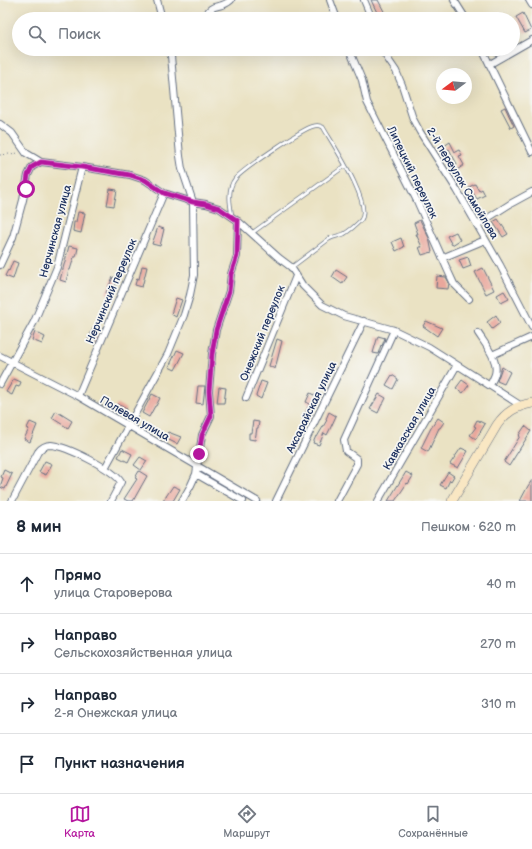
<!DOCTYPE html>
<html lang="ru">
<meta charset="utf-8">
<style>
body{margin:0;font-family:"Balsamiq Sans",sans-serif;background:#f2f2f3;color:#1f2937}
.compass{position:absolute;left:436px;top:68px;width:36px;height:36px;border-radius:50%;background:#fff;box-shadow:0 4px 16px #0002;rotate:254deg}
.stop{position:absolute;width:12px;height:12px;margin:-9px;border:3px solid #b5179e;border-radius:50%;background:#fff}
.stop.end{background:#b5179e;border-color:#fff;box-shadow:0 1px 4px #0008}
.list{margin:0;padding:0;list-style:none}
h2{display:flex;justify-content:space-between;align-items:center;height:52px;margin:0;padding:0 16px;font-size:17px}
h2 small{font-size:13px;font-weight:400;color:#747a83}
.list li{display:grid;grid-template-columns:26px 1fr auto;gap:12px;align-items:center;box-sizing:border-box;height:60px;padding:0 16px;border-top:1px solid #e0e1e3}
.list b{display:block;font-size:15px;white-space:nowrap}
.list p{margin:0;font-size:13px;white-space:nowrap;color:#747a83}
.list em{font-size:13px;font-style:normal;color:#747a83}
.icon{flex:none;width:22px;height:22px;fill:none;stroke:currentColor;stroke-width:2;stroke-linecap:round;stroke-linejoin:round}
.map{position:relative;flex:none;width:532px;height:501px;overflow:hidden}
.search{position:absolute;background:#fff;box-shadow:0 4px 16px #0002;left:12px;right:12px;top:12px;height:44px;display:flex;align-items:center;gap:10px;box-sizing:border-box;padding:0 14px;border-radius:22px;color:#747a83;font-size:15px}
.sheet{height:292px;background:#fff}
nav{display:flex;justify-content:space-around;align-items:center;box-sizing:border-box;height:56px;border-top:1px solid #e0e1e3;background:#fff;font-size:11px;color:#747a83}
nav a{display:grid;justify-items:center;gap:2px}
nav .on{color:#b5179e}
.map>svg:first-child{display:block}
</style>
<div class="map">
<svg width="532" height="501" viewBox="0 0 532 501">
<rect width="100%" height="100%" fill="#f6f6f2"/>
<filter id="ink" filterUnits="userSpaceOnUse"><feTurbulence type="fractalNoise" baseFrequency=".025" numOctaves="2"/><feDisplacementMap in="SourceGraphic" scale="8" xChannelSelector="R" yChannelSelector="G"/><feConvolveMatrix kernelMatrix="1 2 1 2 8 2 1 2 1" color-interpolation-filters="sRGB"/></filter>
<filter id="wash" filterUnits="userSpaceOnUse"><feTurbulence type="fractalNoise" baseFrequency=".012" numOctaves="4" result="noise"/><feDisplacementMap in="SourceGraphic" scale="16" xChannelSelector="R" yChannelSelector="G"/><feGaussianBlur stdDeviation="0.9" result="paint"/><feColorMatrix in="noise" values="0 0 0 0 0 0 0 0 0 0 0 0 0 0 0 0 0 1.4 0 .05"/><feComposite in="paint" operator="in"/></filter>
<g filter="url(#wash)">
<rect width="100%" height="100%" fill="#eae2c3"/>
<g id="blocks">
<path fill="#e9a79c" d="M371,0H378L388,19H380Z
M523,13L531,30L525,33L516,17Z
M505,107L514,126L511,128L501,109Z
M450,142L455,152L459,150L462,155L459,156L464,165L457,170L454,165L457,164L449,149L446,151L444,146Z
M475,184L479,191L482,189L485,195L477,199L469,187Z
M110,189L117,190L114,206L107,205Z
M78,212L85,213L81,233L73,231L74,222H76Z
M498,219L508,234L503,237L493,222Z
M420,220L429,238L432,252L422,255L419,247H422L416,234H418L414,223Z
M158,227L164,229L160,246L152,244Z
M456,232L460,240L452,245L447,236Z
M401,238L404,247L396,251L392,242Z
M69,246L78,248L76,257H74L70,270H69L66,282L60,280Z
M468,257L471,266L463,269L459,260Z
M13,261L18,263L13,279L5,276L8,270L9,271Z
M142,266L147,267L142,287L135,285L137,278L139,279Z
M483,268L494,290L486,294L475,272Z
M336,270L347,277L342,284L332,277Z
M437,276L446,277L449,283L448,289L436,288Z
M113,277L118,279L115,287H116L113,296L106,293Z
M504,291L509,299L501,303L497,295Z
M176,298L182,300L176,317L171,314Z
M496,315L500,323L492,329L487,322Z
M426,321L442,328L437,336L423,326Z
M93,328L99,330L95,343L88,340Z
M35,332L45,337L42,344L32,340Z
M378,336L385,338L382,346L381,345L378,354L373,353Z
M277,339L282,341L275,369L269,366Z
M177,350L184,353L175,370L169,367Z
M502,367L510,372L504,384L497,381Z
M392,375L398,379L393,389L386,385Z
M14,379L21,382L19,387L16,386L12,395L6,392Z
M462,380L469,385L463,393L456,388Z
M261,381L267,383L261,399L256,396Z
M198,386H205L203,404L196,403Z
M219,387L226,388L224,403H217Z
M310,393L318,397L311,412L313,413L310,418L304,415L310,404L306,402Z
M152,394L160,398L156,406H155L149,417L142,413Z
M379,394L386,398L383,404H382L378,413L370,409Z
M117,404L127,409L123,416L114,411Z
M56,411L72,421L68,428L52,418Z
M329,412L336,416L330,429L327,435L324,433L319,445L313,443L316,436L317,437L327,420L326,419Z
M438,418L444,422L440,428H439L428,452L421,448L431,428Z
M477,420L485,424L476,439L470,435L476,427L474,426Z
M253,421L259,422L258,428H257L255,440L249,439V433H251Z
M30,422L37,425L30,442L24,439L29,429L27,428Z
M525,426L531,431L509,466L504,462L520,436L519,435Z
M168,432L181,437L177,444L165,438Z
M461,448L468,451L458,468L450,464Z
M122,449L132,454L128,462L118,457Z
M140,457L147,461L141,470L134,465Z
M45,461L52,464L46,475L39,472Z
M4,470L12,474L5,489L0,487L3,478L1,477Z
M139,471L147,476L133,501H128L124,499L137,479L135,478Z
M406,472L413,476L408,484L407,483L395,501H388Z
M448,472L454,476L451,481L450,480L446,488L440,485Z
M532,480V501H520L528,486Z
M173,486L180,489L173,501H163Z"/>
</g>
</g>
<g filter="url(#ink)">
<use href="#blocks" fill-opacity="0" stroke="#636e81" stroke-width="1"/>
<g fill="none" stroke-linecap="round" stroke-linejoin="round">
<g stroke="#636e81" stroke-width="4.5">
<path id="lane" d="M232,216C230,205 227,189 235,179C242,170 303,128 314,126C317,125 321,126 323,127C332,143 373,204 361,220C357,224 349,231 344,234C339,236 334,236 329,239L292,267
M252,233L345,166"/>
</g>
<g stroke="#636e81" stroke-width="8">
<path id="street" d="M157,0L162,19
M330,0L337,19
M364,0L372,19
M454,0L466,19
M529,0L532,5
M204,19C212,0 219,11 231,0
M349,49L362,80L367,102L417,201L448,271L454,284L469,299
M381,49L396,71L402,85L413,119L420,132L457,190L500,265L532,327
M482,49L532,152
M490,64L532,40
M0,124L12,133L26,153L41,162L82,167L130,175L145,180L164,193L193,202L206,204L219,208L238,221L279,258L291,267L303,286L322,305L344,316L394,330L429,347L520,405
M477,225L510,204L532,192
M442,258L485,240
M0,265L13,237L23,200L28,175L32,167L41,162
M478,333C485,344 499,360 495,374C494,378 491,382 490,386
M492,355L532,337
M0,356L78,396L257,501
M0,384L34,322L57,267L82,167
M78,396L164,193
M246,398L296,276
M105,468L168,354L184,315L190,295L194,275L193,202L182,169L180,156L171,56L169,49
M196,474L243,501
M12,501L38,452C41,448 45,445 51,445C66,446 113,469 121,482L111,501
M182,501L191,485L196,474L202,435L211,416L209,391L212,354L216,330L229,291L231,274L237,256L238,221
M276,501L364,321
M337,501L357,464V459L346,451L344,440L394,330
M378,501L457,365"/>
</g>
<g stroke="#636e81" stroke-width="10">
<path id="secondary" d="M452,501L497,425C506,412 516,406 532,403"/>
</g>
<path stroke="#636e81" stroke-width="1" stroke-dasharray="1 3" stroke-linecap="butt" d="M0,155L19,153"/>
<use href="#lane" stroke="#fff" stroke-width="3"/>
<use href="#street" stroke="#fff" stroke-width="6"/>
<use href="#secondary" stroke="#f9e7c3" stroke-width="9"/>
</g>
</g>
<g fill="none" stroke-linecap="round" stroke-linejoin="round" filter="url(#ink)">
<path stroke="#b5179e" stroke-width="5" d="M26,189L28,175L32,167L41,162L82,167L130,175L145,180L164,193L193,202L206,204L219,208L238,221L237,256L231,274L229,291L216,330L212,354L209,391L211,416L202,435L199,454"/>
</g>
<g text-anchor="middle" stroke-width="3.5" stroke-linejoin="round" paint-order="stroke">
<g font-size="11" fill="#1b2f5e" stroke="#f6f6f2">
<text transform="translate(413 172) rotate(64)" y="4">Липецкий переулок</text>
<text transform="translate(463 183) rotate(59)" y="4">2-й переулок Самойлова</text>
<text transform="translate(55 231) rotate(-75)" y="4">Нерчинская улица</text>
<text transform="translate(111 291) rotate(-67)" y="4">Нерчинский переулок</text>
<text transform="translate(262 333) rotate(-68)" y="4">Онежский переулок</text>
<text transform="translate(311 407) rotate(-64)" y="4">Аксарайская улица</text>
<text transform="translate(135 418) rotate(30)" y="4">Полевая улица</text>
<text transform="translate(409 428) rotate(-60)" y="4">Кавказская улица</text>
</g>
</g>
</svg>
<svg class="compass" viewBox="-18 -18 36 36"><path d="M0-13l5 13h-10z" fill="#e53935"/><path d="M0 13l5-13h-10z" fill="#747a83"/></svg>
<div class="stop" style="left:26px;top:189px"></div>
<div class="stop end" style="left:199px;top:454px"></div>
<div class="search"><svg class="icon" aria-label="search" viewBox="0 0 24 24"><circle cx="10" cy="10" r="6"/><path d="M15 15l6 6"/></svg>Поиск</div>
</div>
<section class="sheet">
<h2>8 мин<small>Пешком · 620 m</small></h2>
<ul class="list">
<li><svg class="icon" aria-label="ahead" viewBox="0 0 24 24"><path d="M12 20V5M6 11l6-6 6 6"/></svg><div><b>Прямо</b><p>улица Староверова</p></div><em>40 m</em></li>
<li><svg class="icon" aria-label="right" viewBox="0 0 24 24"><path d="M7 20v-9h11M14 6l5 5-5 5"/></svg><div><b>Направо</b><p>Сельскохозяйственная улица</p></div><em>270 m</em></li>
<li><svg class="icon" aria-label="right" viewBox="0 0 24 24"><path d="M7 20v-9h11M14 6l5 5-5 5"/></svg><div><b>Направо</b><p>2-я Онежская улица</p></div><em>310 m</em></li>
<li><svg class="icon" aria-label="arrive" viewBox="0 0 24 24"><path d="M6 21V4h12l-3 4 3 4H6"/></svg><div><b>Пункт назначения</b></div></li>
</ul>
</section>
<nav>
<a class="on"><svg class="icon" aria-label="map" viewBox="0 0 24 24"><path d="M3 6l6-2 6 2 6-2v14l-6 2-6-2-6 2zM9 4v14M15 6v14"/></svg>Карта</a>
<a><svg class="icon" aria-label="directions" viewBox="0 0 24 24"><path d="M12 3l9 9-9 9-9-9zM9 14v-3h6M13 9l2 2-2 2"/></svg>Маршрут</a>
<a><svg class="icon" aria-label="saved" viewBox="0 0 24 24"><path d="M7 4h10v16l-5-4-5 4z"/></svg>Сохранённые</a>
</nav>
